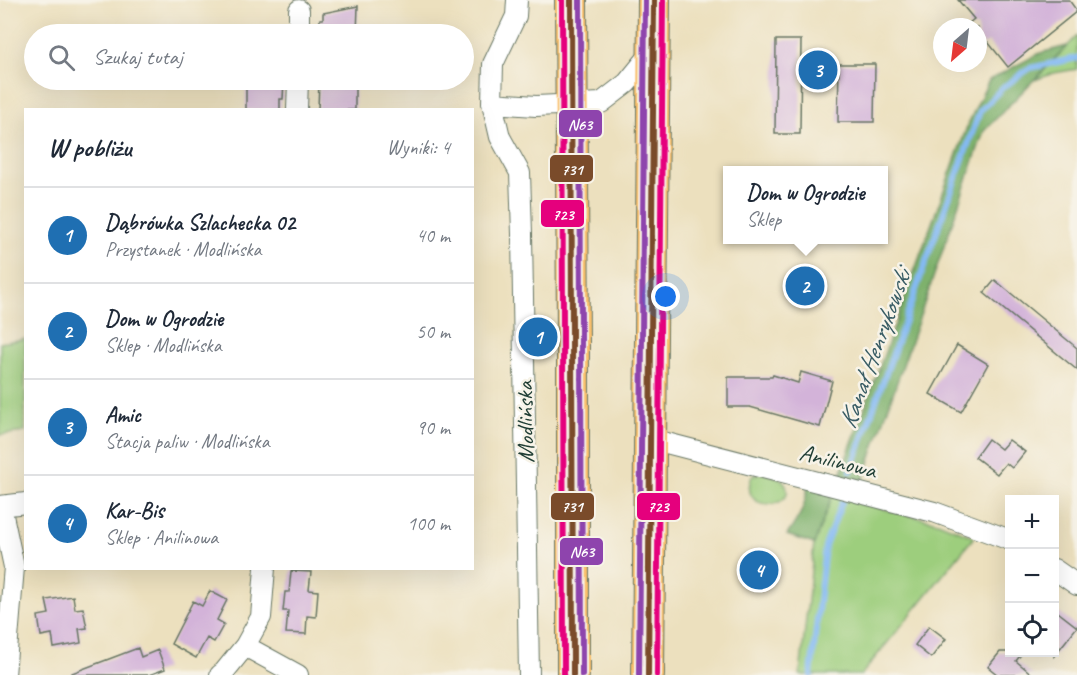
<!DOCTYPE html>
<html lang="pl">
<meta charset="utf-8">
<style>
body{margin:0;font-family:Caveat,sans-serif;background:#f2f2f3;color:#1f2937}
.controls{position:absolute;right:18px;bottom:18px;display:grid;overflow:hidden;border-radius:0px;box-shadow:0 6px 24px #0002}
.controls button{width:54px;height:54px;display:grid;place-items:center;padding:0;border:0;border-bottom:2px solid #e0e1e3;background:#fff;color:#1f2937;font:30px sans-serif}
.compass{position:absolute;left:933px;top:18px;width:54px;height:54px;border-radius:50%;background:#fff;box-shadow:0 6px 24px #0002;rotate:208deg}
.you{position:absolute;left:666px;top:297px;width:21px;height:21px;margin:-15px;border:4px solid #fff;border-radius:50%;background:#1a73e8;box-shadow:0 0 0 9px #1a73e833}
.badge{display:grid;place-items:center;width:39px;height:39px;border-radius:50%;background:#1f6fb2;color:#fff;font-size:20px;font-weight:700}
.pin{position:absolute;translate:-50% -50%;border:3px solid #fff;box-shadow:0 2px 6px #0006}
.popup{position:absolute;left:723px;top:166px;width:165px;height:78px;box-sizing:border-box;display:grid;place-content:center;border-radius:0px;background:#fff;filter:drop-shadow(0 2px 4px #0005);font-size:20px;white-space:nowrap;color:#747a83}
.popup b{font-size:22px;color:#1f2937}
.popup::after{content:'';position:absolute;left:50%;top:100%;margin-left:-12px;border:12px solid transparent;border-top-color:#fff}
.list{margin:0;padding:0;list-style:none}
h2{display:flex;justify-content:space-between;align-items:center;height:78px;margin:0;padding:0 24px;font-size:26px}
h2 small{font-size:20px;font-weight:400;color:#747a83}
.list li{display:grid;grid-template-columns:39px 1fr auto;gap:18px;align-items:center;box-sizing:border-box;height:96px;padding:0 24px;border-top:2px solid #e0e1e3}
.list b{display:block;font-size:22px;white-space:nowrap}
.list p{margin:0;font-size:20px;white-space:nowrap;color:#747a83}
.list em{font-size:20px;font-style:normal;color:#747a83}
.icon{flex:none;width:33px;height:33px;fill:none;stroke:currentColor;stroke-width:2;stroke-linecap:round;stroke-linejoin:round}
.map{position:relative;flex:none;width:1077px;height:675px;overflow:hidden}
.search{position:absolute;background:#fff;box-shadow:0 6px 24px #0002;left:24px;top:24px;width:450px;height:66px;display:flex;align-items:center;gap:15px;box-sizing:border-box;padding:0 21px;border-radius:33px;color:#747a83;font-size:22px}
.panel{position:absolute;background:#fff;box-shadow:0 6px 24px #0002;left:24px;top:108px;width:450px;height:462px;border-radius:0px}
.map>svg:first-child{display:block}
</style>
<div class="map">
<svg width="1077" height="675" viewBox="0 0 1077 675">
<rect width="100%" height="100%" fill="#f7f3e8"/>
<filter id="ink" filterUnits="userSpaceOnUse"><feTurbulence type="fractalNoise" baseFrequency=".0167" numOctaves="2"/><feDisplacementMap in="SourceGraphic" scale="12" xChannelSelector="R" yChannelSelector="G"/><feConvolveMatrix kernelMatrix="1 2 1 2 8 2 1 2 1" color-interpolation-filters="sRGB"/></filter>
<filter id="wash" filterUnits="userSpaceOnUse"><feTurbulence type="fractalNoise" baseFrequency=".008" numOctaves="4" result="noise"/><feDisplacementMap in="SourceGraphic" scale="24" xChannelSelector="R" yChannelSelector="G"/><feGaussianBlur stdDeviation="1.35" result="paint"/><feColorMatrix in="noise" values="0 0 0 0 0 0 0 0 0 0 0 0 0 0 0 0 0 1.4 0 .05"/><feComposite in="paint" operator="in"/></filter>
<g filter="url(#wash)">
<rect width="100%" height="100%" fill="#ece0be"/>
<path fill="#9dce7d" stroke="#5e8658" stroke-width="1.5" d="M1077,36V69L1054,73L1035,80Z
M25,339V432L0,435V343Z
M760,473C766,474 773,475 779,478C782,479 787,484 787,489C791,510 737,512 752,476Z
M834,491L854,502L938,522L974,537L861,675H800L814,544Z"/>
<path fill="#7eb16c" stroke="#4e7750" stroke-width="1.5" d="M1067,46L984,131L861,486L838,481L968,124L989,80L1040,53Z
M808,485L834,491L814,544L787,535C800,516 805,508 808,485Z"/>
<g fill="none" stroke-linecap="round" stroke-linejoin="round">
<path stroke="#84baf3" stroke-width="6" d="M851,471L980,111L1002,88L1030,68L1077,58
M811,675L825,546L842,502"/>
</g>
<g id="blocks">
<path fill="#d3b3d9" d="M958,0H1069L1077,11L1008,67L988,42L984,45L978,37V27H970L968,24L974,19Z
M358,6L357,34H319L320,19H323V13Z
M776,40H801L800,134H775Z
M839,64H875L874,122H838Z
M246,80H284L283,99H280V110H246Z
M319,80H355V110H318Z
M995,280L1077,348V370L984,293Z
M957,345L988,364L961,412L930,394Z
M801,372L832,381L820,427L750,407H728V377H772L773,375L798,383Z
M988,439L1001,449L1009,440L1025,452L1012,468L1006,463L997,474L975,457Z
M291,571L311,572L309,590L318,591L316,617L307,616L306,634L286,633L288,611H283L285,592H289Z
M210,591L227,600L217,620L224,624L214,642L207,638L196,658L171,644L193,601L202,606Z
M73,596L75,609L83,608L87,628L79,629L81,643L54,648L52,634L41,636L38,616L49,614L46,600Z
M1054,609L1077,627L1054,656Z
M929,626L946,639L931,658L915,645Z
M138,648L141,657L158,650L165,669L149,675H72V673Z
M1000,652H1023L1016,661L1033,675H998L988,667Z"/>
</g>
</g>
<g filter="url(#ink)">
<use href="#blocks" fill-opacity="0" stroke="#677664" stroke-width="1.5"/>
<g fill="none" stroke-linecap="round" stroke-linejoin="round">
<g stroke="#677664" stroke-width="22">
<path id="minor" d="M517,0L516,16L493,64L492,103L500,137L520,173L522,234L529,675
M299,34V10
M492,103L536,106L601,103L627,83L653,51
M297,110L298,80
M651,439L934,512L1010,540
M0,506L26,503
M1,506L14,567L5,675
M1054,569L1077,585
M245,646L298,675
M220,675L224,672L245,646L261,617L265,568"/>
</g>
<g stroke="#677664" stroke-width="34">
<path id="primary" d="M571,0L573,343V675
M648,675L654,0"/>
</g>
<use href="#minor" stroke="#fff" stroke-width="20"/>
<use href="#primary" stroke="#f9bf6c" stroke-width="32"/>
<g stroke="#f7f3e8" stroke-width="10">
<path id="bus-1" d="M571,0L573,675
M648,675L654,0"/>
</g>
<g stroke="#f7f3e8" stroke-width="10">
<path id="bus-2" d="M562,0L564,675
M657,675L663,0"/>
</g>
<g stroke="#f7f3e8" stroke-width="10">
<path id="bus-3" d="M580,0L582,675
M639,675L645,0"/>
</g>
<use href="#bus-1" stroke="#7a4b2a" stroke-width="6"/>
<use href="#bus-2" stroke="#e5007d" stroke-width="6"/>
<use href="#bus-3" stroke="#8e44ad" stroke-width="6"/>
</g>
</g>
<g text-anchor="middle" stroke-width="5" stroke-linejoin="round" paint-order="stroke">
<g font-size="24" fill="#1f3d34" stroke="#f7f3e8">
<text transform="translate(525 422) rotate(-91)" y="8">Modlińska</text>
<text transform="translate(838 461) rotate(14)" y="8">Anilinowa</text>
</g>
<g font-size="26" font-style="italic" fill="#385c64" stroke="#f7f3e8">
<text transform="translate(874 349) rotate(-70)" y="9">Kanał Henrykowski</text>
</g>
</g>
<g stroke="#f7f3e8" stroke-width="2">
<rect x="558" y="109" width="45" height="29" rx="6" fill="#8e44ad"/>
<rect x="549" y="154" width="45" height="29" rx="6" fill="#7a4b2a"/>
<rect x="540" y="199" width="45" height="29" rx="6" fill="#e5007d"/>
<rect x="550" y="492" width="45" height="29" rx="6" fill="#7a4b2a"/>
<rect x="636" y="492" width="45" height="29" rx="6" fill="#e5007d"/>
<rect x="559" y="537" width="45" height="29" rx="6" fill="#8e44ad"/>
</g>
<g font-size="16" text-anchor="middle" font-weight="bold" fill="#fff">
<text x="580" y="130">N63</text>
<text x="572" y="175">731</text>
<text x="563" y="220">723</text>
<text x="572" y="512">731</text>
<text x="658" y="512">723</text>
<text x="582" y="557">N63</text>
</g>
</svg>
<div class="controls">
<button>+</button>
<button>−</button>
<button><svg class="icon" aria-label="locate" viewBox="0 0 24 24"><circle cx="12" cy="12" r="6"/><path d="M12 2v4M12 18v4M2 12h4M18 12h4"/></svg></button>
</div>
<svg class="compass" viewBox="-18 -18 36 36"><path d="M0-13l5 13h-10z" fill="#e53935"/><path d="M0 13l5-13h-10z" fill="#747a83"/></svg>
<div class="you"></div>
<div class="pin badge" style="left:538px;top:337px">1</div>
<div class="pin badge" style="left:805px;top:286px">2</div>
<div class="popup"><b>Dom w Ogrodzie</b>Sklep</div>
<div class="pin badge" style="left:818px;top:70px">3</div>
<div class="pin badge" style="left:759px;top:570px">4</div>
<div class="search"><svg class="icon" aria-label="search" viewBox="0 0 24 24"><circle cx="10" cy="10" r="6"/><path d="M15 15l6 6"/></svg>Szukaj tutaj</div>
<section class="panel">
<h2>W pobliżu<small>Wyniki: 4</small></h2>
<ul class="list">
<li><span class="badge">1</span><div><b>Dąbrówka Szlachecka 02</b><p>Przystanek · Modlińska</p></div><em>40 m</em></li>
<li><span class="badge">2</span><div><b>Dom w Ogrodzie</b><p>Sklep · Modlińska</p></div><em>50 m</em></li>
<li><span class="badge">3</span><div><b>Amic</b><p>Stacja paliw · Modlińska</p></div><em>90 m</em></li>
<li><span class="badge">4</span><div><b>Kar-Bis</b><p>Sklep · Anilinowa</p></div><em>100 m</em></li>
</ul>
</section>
</div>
